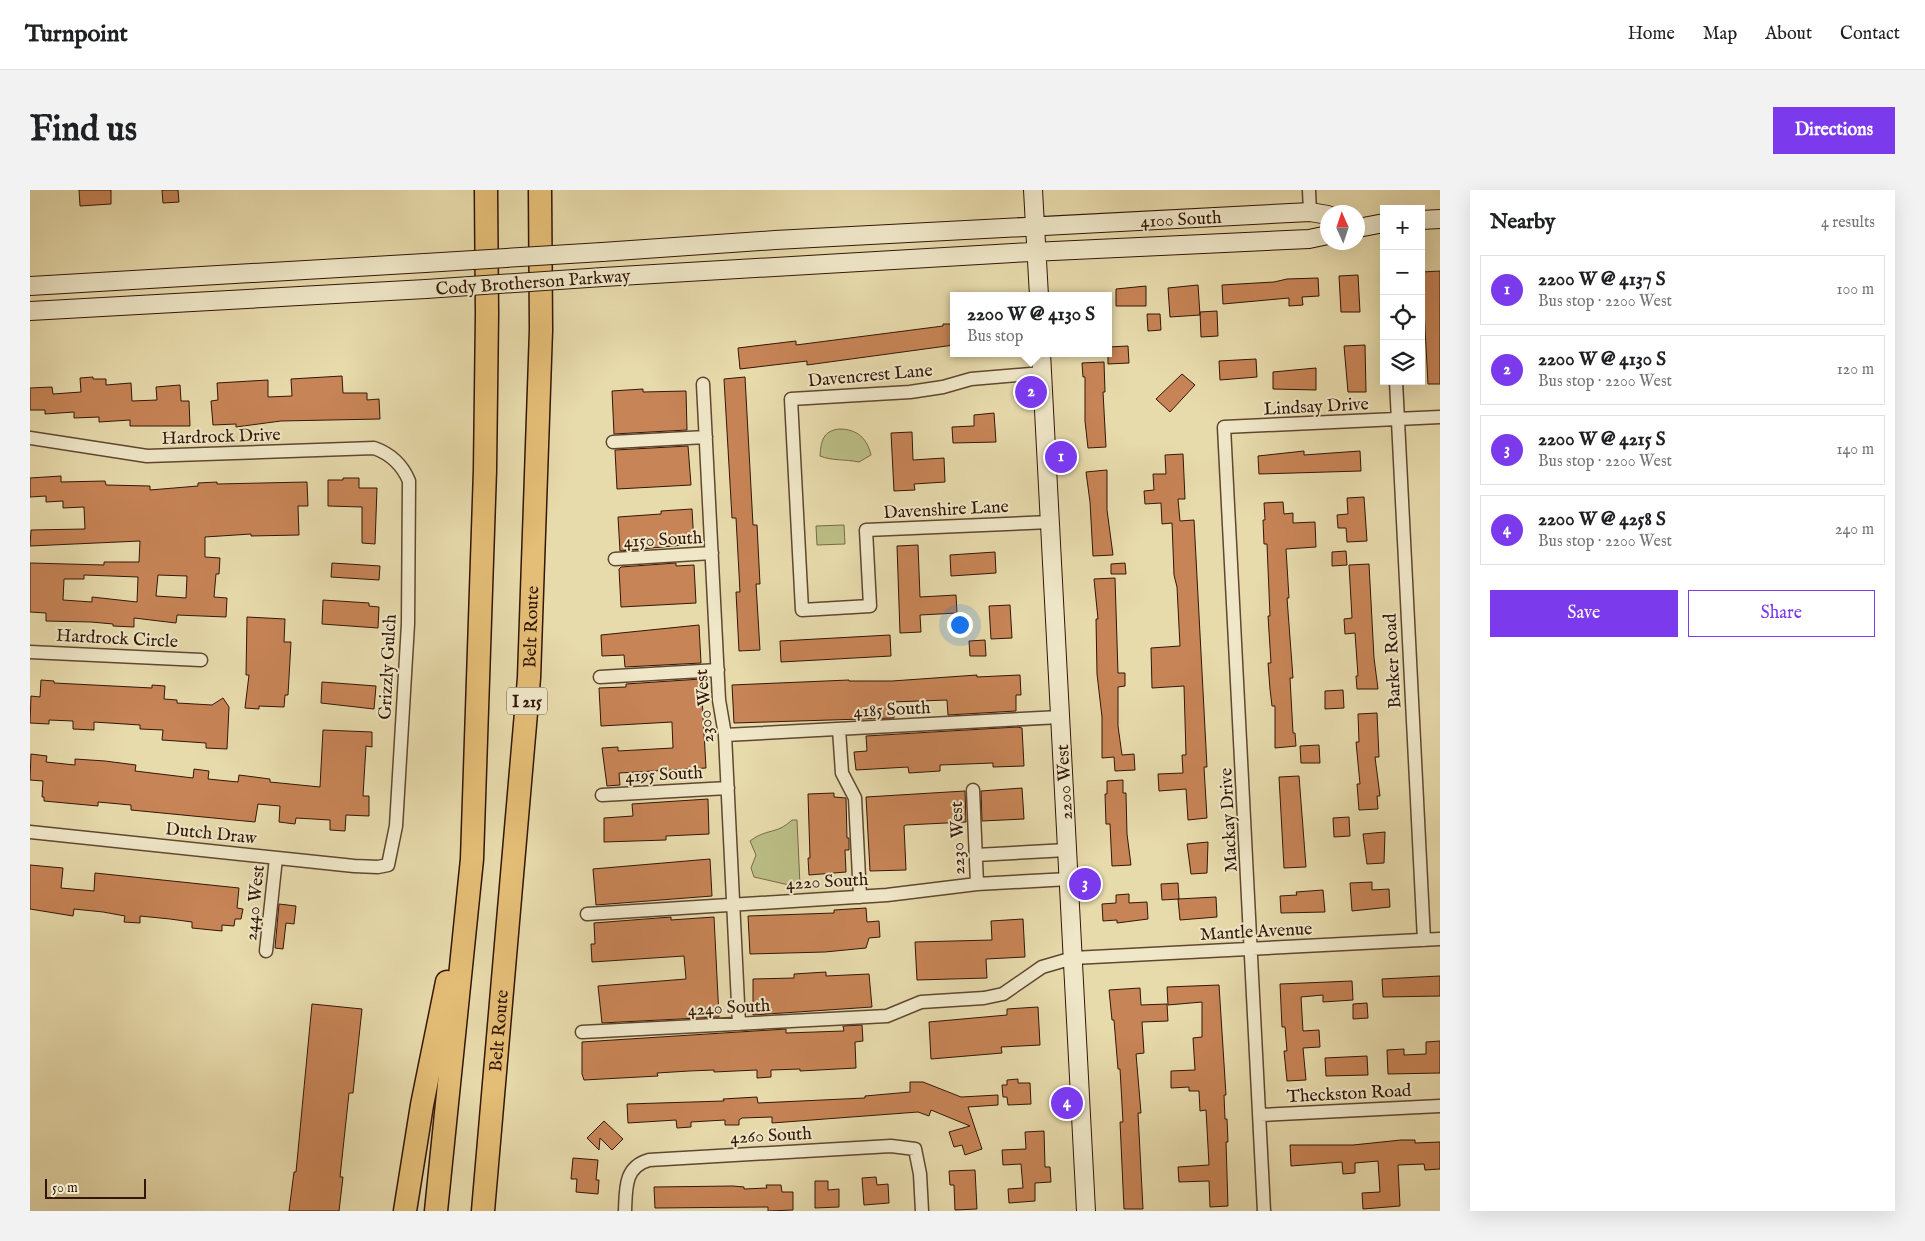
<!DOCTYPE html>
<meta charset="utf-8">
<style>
body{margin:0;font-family:"IM FELL English",serif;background:#f2f2f2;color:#202124}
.controls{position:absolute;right:15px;top:15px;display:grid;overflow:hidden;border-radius:0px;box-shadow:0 5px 20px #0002}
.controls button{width:45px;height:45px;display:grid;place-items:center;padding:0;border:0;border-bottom:1px solid #e0e0e0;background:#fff;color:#202124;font:25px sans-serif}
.compass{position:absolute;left:1290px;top:15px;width:45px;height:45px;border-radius:50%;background:#fff;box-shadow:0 5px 20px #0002;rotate:357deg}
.scale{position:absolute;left:15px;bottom:12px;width:101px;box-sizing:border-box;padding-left:5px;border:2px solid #331607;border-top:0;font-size:14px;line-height:18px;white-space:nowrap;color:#331607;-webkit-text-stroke:4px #efe7c8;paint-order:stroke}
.you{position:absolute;left:929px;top:434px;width:18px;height:18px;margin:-12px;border:4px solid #fff;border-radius:50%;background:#1a73e8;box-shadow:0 0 0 8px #1a73e833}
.badge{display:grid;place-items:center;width:32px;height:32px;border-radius:50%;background:#7c3aed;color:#fff;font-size:16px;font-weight:700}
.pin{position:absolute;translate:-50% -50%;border:2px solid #fff;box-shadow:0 1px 5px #0006}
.popup{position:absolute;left:920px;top:102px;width:162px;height:65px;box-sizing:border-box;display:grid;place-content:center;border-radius:0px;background:#fff;filter:drop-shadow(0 1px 4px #0005);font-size:16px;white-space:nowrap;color:#757577}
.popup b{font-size:19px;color:#202124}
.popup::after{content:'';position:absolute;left:50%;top:100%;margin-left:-10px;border:10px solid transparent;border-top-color:#fff}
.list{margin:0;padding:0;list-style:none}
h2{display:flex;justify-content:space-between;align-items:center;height:65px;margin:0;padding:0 20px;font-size:21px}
h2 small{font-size:16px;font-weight:400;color:#757577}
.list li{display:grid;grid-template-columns:32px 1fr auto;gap:15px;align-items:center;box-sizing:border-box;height:70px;margin:0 10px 10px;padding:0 10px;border:1px solid #e0e0e0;border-radius:0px}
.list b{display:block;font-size:19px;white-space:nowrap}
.list p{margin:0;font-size:16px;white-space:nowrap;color:#757577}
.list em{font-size:16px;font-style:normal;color:#757577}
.actions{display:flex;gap:10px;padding:15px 20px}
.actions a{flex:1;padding:11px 0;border:1px solid #7c3aed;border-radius:0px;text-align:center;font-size:18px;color:#7c3aed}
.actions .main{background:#7c3aed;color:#fff}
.icon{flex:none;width:28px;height:28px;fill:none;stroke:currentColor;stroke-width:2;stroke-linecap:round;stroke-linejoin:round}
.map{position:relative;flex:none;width:1410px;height:1021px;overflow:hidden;border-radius:0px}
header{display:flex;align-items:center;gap:30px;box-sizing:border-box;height:70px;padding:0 25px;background:#fff;border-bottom:1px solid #e0e0e0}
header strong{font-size:24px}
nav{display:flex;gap:28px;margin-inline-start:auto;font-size:18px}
.intro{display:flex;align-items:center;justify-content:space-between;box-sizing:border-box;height:120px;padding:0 30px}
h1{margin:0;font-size:35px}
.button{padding:12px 22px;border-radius:0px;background:#7c3aed;color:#fff;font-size:18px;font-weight:700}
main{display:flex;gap:30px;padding:0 30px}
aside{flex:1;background:#fff;border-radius:0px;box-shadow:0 5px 20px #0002}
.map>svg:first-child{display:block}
</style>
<header>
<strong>Turnpoint</strong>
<nav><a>Home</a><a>Map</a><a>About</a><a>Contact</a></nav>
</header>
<div class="intro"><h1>Find us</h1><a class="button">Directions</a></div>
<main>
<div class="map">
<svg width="1410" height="1021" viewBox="0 0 1410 1021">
<rect width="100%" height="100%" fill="#e7daab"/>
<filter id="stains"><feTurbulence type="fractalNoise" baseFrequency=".004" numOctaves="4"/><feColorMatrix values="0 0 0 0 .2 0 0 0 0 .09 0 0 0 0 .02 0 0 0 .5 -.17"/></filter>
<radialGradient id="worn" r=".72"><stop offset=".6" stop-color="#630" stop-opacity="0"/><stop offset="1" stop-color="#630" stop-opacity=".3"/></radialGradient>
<path fill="#bbbe85" stroke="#776a46" d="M809,239C827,239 837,248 841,265L829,272C815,269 802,271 790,266C791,251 793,241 809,239Z
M814,335L815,354L787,355L786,336Z
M762,630H767L770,695H759L724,687L721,678L726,665L720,651C737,638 746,645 762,630Z"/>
<path fill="#c78456" stroke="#331607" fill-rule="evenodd" d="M49,0H81V14L50,16Z
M132,0H148L149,12L133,13Z
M1410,81V194H1398L1392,82Z
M1328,85L1330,122H1311L1309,86Z
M1288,88L1289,106L1272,107L1273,115L1259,116V108L1193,114L1192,95L1244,92L1257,89Z
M1168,95L1170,125L1140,127L1138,98Z
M1116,96V116H1086V99Z
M1187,121L1188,146L1171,147L1170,122Z
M1117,124H1130L1131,140L1118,141Z
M913,134H924V155L777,175V171L710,179L708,158L766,151V155L913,136Z
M1335,155L1336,202H1318L1314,156Z
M1098,156L1099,173L1078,174V157Z
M1226,169L1227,187L1190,190L1189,171Z
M1074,172L1075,202H1073L1076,257L1058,258L1055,231V187H1053L1052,173Z
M1286,178V200L1243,199V182Z
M1152,184L1165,195L1140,222L1126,209Z
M312,186L313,203H337V210L349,209L350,229L251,231L206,237V234L183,235L181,211L188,210L187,193L238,190V207L262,206L261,189Z
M63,187V189H76V195L101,193L102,211L127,210L126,197L150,195L151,211H159L160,236H100V230L69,232V227L44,228V222L15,224V220H0V198L22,197L23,204L51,202L50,188Z
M715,187L723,335H727L730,394H726L730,460L709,461L706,402H710L706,328H702L694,189Z
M613,199V202L656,201L657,240L584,244L582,201Z
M964,223L966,252L923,253L922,237L944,236V225Z
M882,242L883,270L914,268L915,292L884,294L885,300L864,301L861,243Z
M658,256L661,295L587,299L585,260Z
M1274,261V265L1330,261L1331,281L1229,284L1228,266Z
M1153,264L1155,309H1148L1150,331L1164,330L1177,577H1174L1177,628L1158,630L1156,599L1129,601L1128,584L1153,583L1152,565H1156L1154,496L1122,498L1121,458L1150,456L1147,397L1144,385L1142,333L1132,334L1131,313L1115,314L1114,301L1124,300L1123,284H1136L1135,265Z
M1077,280V320L1083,365L1063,366L1060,312L1056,282Z
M31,286V292L75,291L76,295L120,296V300L168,296V293L187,292V294L277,292L278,316H268L269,345L221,346V344L175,347V367L190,368L189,384H186L184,407L197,408L196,427L147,425L146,433L104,428V437L83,436V434L61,432L16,431V423L0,422V373L74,375V372H109L110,351L0,356L1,340L55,339L54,317L33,318V311L16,312V306L0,307V288ZM54,385L108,387L107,412L62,407V412L33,410L34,389H54ZM128,385L157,386L156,408L126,406Z
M313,288H329V298H347L345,354L332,353V317L298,316V290H313Z
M1334,307L1337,351L1317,352L1316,338H1308L1307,325L1318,324L1317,308Z
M1253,312L1254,324L1263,323V333L1285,332L1286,357L1256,359L1259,408H1257L1263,488H1260L1263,543H1265L1266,556L1245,558V516H1242L1240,499L1238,473H1241L1238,426H1240L1237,354H1234L1233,330H1235L1234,313Z
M662,319L664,354L590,361L588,327L631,324V321Z
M888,355L890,407L926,405L927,423L890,425L891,442L870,443L867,356Z
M1316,361L1317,375L1302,376V362Z
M965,362L966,383L921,386L920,365Z
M302,373L350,376L349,390L301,387Z
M646,373V376L664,375L666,413L591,417L589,379L591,377Z
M1095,373L1096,384H1081V374Z
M1339,374L1344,468L1348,499H1327L1326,486H1328L1325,443L1315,444L1314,429L1322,428L1319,375Z
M1085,388L1088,483H1095V496L1088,497V536L1092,565L1104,564L1105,580L1085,581L1084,567L1072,568V527L1067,484L1066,429H1068L1064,389Z
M293,410L339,413V416L349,417L348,438L292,434Z
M980,415L982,448L961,449L959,416Z
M217,427L255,429L254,452H261L258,505H255L254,517L229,516V519L215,518L219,485H216Z
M669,435L671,473L595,477L594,465L572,466L571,445Z
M860,445L861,466L751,472L750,451Z
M955,450L956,466H940L939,451Z
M947,485V487L990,485L991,505H986V521L918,525L917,510L863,512L864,528L704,533L702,495L819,490V491H862Z
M671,489L676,578L589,583L590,595L577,596L572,558L588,557V561L643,558L642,534V532L571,536L569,498L596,497V494Z
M11,490L24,491V493L122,498V495L135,496L134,509L147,510V513L182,515L193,508L199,517L197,559L176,558V553L132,550L133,540L110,539V535L64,532V540L43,539V531L19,530V534L0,533L1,506L10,507Z
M292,492L346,496L344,519L291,513Z
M1313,500L1314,518L1295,519V501Z
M1347,523L1349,567H1345L1350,606H1347L1348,619L1329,620L1327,594H1330L1326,552H1329L1328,524Z
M987,537L992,538L994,576L963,577V573L910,575V581L879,583L878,577L826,580L824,562L837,561L836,546Z
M293,540L342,542V557L336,556L333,606H339V626L316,625L315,641L300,640V630L266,628L265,634L249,632L250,616L228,614L225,632L101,620V615L68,612V616L14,611V607H12L13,591L0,590L1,564L17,566L16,572L45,575V569L75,571L106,575L105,581L163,588L164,579L179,581L178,589L208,592L209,585L240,589V592L290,597Z
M1289,555L1290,573H1271L1270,556Z
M1269,586L1276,677L1254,678L1249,587Z
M1093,590V603H1096L1097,644L1101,675L1082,676L1080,634H1076L1075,604H1077V591Z
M992,598L994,629L952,631L951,601Z
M935,601L936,632L876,635L874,636L876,680L840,681L836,607Z
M804,603V607L816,608L817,648H819V660H815L816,682L779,685L778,668H780L778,604Z
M678,609L679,644L636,646V650L574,652V628L603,626L602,614Z
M1319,627L1320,646L1304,647L1303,628Z
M1355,642L1354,673L1337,674L1333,644Z
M1178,652L1177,683L1161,684L1157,654Z
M680,669L682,706L566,715L563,679Z
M0,675L33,678L31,698L64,701L65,683L209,698L207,718L213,719L211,729H205L204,736L192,735V741L162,738V732L140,729L110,726V733L94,732L95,726L73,722L44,719L43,726L0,719Z
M1342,692V700L1359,699L1360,717L1322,721L1320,693Z
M1148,693L1149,709L1132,710L1131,694Z
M1293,700L1295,722L1251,723L1250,706L1267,705L1266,702Z
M1099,704V713L1117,712L1118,729L1087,733V730L1073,731L1072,714L1086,713V705Z
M1186,707L1187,727L1150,730L1148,709Z
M249,714L266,716L264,734L256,733L253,759L245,758Z
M836,718L837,732L849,731L850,747L839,748L836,758L795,762L720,764L718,726L804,723V720Z
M641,727V730L684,727L689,827L572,833L568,796L656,789L654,766L562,772L561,754H565L564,733Z
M993,729L995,767L956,769L957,788L887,790L885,752L962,750L961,731Z
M796,782V786L839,784L842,817L723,825V789L764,788V784Z
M1410,786V806L1353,807L1352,789Z
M1322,791L1323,810L1293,812V805L1271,807L1273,841L1289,840L1290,857L1273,858L1276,890L1257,891L1254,861H1257L1255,837H1252L1250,794Z
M1189,795L1196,905H1194L1195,929H1197L1198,952H1196L1198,1016L1180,1017L1179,991L1149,992L1148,977L1179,975L1176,920L1170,921L1169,901H1159V897L1141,898V881L1165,880L1163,848L1172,847V812L1138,815L1137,797Z
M1110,798L1111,815L1137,814L1138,831L1112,832L1114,863L1106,864L1111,923H1108L1113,1019H1094L1090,932H1093L1090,879H1088L1084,830H1082L1079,800Z
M1337,813L1338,828L1323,829V814Z
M282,814L332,819L323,903H319L310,987H313L309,1021H259L264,982H266Z
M1008,817L1010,855L971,857L972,863L901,869L899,832L977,825V819Z
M832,835L833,851L825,852L826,878L770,881V879L741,880V887L727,888V880L684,882V880L659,881L627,883L628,886L554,890L552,884V852L756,839V843L814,841L813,836Z
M1410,851V883L1358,884L1357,860L1374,859V865L1396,864V852Z
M1337,866L1338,885L1296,886L1295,868Z
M988,889V893H1000L1001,914L978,915L977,907H973L972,895H977V890Z
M880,892H893L931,907L968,905V915L938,917L952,959L935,965L932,955L924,957L919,942L940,936L901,920L899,926L888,922L742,933V927L712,928L709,930V935H695V930L661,932V937L647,938L646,930L598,933L597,914L694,911L693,909L727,907L728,913L835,908V906L880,902Z
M574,931L593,949L582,960L570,948L569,960L557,948Z
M1014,941L1015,977H1020L1021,992L1005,993V1011L979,1013L978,999L993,998L991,974L973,975L972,960L996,959L995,942Z
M1371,950H1385V953L1410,952V979L1395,980L1394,974L1368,975L1370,1016L1333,1019L1332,1003L1350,1002L1348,971L1325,973V983L1313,984L1312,972L1261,976L1260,955H1323Z
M543,968L568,970L566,990H569L568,1004L546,1002L547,989H541Z
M945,980L947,1019L925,1020L924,995H920L919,981Z
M846,987L847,995L858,994L859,1013L834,1015L832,988Z
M785,991H798V1000L809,999V1017L785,1018Z
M736,995H751L752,1002H763V1020L738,1021V1017L625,1018L624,997L703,996L714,997V999L737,998Z"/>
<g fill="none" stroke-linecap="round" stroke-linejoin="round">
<g stroke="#604730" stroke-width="15">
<path id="street" d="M1279,0L1280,22
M1012,183L941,189L913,197L880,202L761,209L772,420L840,416L836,340L1020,332
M1366,191L1394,750
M673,194L689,510L695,545L709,834
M0,248L117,266L344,258C361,264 372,274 379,291L378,434L366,636L358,675L348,677L324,676L0,642
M583,252L676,247
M585,369L682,363
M0,462L171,470
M570,487L688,480
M809,539L812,583L825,608L830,707
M695,545L1030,527
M943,600L947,694
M572,605L698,598
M946,665L1037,660
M557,724L857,705L947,694L1039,689
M236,761L246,668
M552,842L857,826L891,812L954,808L973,804L1012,777L1043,768L1410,749
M1230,925L1410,916
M595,1021C596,999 594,977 619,970L861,956L885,959L890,984L892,1021
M1234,1021L1194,237L1410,227"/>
</g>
<g stroke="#331607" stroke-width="20">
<path id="secondary" d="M1003,0L1009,106
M1391,30L1410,29
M1328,38L1354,33
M572,62L745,50L1280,22L1298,25
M573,87L983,63L1279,49L1298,45
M0,96L395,73
M0,121L396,99
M1011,163L1056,1021"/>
</g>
<g stroke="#331607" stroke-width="25">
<g id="highway">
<path d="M375,1021L392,915L417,792"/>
<path d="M406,1021L442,669L455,280L457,124L456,0"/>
<path id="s1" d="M453,1021L499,488L511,140L510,0"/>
</g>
</g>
<use href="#street" stroke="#efe7c8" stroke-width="12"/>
<use href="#secondary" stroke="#efe7c8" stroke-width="18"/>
<use href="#highway" stroke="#e4bd76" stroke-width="22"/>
<g stroke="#331607" stroke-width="20" stroke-linecap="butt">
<path id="secondary-bridge" d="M395,73L572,62
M396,99L573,87"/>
</g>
<use href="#secondary-bridge" stroke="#efe7c8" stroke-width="18"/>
</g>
<g text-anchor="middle" stroke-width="4" stroke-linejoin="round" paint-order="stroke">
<rect fill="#efe7c8" stroke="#6b5541" stroke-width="1" x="477" y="497.5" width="40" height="27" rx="4"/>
<g font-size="16" font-weight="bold" fill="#331607">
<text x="497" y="517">I 215</text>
</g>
<g font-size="18" fill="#331607" stroke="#efe7c8">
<text transform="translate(1151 29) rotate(-3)" y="6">4100 South</text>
<text transform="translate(503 92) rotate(-4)" y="6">Cody Brotherson Parkway</text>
<text transform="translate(840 185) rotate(-5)" y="6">Davencrest Lane</text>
<text transform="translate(1286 216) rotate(-3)" y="6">Lindsay Drive</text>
<text transform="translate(191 246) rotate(-2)" y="6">Hardrock Drive</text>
<text transform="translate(916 319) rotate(-3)" y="6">Davenshire Lane</text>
<text transform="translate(633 349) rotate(-3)" y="6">4150 South</text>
<text dy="6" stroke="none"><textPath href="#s1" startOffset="586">Belt Route</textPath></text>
<text transform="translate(87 448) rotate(3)" y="6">Hardrock Circle</text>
<text transform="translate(1362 471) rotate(-93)" y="6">Barker Road</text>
<text transform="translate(357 477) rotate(-87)" y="6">Grizzly Gulch</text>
<text transform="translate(674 516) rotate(-95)" y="6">2300 West</text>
<text transform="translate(862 519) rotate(-3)" y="6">4185 South</text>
<text transform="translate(634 584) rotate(-3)" y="6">4195 South</text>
<text transform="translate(1034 592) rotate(-93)" y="6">2200 West</text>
<text transform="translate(1198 630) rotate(-93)" y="6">Mackay Drive</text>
<text transform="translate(181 643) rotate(6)" y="6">Dutch Draw</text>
<text transform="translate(927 648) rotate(-92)" y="6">2230 West</text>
<text transform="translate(797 691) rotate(-3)" y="6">4220 South</text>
<text transform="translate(224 713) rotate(-84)" y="6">2440 West</text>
<text transform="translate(1226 741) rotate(-3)" y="6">Mantle Avenue</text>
<text transform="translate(699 817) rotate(-3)" y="6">4240 South</text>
<text dy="6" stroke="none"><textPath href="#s1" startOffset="181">Belt Route</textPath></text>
<text transform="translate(1319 903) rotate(-3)" y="6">Theckston Road</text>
<text transform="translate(741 945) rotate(-3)" y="6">4260 South</text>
</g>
</g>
<rect width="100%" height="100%" filter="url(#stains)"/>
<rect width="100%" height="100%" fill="url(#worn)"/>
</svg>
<div class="controls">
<button>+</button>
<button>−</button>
<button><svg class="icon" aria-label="locate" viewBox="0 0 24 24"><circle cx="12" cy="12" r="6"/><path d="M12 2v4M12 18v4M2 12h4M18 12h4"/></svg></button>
<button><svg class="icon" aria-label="layers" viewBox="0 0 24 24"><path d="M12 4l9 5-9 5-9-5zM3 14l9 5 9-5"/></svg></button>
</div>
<svg class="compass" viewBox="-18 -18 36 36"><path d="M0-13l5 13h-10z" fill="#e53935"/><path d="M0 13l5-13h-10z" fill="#757577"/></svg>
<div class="scale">50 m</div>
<div class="you"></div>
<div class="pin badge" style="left:1031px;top:267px">1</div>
<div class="pin badge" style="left:1001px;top:202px">2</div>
<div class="popup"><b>2200 W @ 4130 S</b>Bus stop</div>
<div class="pin badge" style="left:1055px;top:694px">3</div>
<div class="pin badge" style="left:1037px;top:913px">4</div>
</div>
<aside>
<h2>Nearby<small>4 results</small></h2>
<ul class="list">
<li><span class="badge">1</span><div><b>2200 W @ 4137 S</b><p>Bus stop · 2200 West</p></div><em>100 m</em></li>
<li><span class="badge">2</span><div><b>2200 W @ 4130 S</b><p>Bus stop · 2200 West</p></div><em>120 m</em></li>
<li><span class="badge">3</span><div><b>2200 W @ 4215 S</b><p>Bus stop · 2200 West</p></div><em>140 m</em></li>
<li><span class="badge">4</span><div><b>2200 W @ 4258 S</b><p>Bus stop · 2200 West</p></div><em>240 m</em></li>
</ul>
<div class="actions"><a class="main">Save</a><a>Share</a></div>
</aside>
</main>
